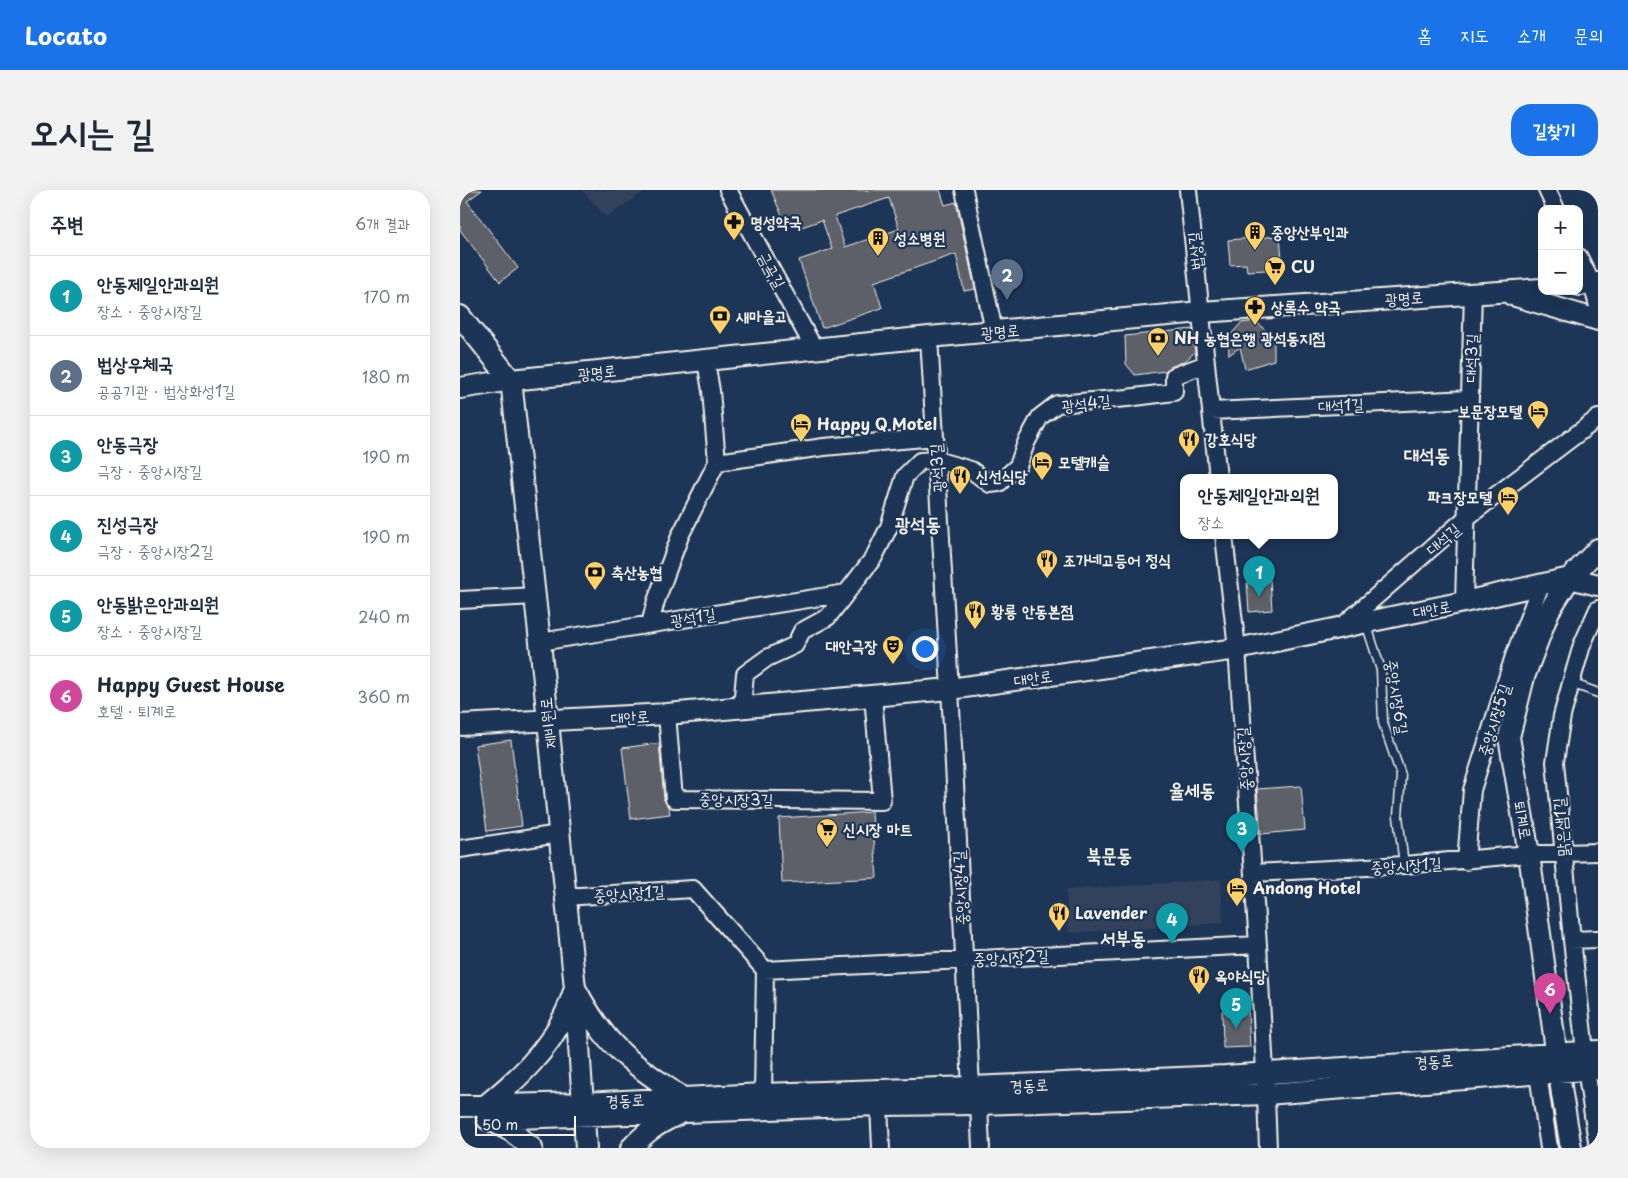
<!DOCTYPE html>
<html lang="ko">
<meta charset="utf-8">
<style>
body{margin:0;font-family:"Playpen Sans","Poor Story",sans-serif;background:#f2f2f3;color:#1f2937}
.controls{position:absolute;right:15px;top:15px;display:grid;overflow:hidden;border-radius:10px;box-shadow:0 5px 20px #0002}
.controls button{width:45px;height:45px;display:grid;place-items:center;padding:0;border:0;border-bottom:1px solid #e0e1e3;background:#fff;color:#1f2937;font:25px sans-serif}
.scale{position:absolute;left:15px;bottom:12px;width:101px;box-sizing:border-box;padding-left:5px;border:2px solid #f4f1e8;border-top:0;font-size:14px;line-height:18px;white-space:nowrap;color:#f4f1e8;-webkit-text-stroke:4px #1d3557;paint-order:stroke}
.you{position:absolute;left:464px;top:458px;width:18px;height:18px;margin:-12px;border:4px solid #fff;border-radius:50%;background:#1a73e8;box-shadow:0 0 0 8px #1a73e833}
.badge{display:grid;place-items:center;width:32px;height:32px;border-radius:50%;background:#1a73e8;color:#fff;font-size:16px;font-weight:700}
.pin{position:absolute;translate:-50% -41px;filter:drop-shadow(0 1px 2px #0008)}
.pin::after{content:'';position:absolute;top:26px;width:18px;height:15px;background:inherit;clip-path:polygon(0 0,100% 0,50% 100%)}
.popup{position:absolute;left:720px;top:284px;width:158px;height:65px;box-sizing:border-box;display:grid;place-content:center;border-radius:10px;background:#fff;filter:drop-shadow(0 1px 4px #0005);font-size:16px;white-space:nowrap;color:#747a83}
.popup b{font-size:19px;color:#1f2937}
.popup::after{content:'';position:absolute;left:50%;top:100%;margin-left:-10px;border:10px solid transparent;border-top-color:#fff}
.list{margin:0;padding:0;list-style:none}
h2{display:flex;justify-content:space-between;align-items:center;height:65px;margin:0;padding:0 20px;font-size:21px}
h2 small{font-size:16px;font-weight:400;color:#747a83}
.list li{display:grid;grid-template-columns:32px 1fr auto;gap:15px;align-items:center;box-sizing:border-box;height:80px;padding:0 20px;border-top:1px solid #e0e1e3}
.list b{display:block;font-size:19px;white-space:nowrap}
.list p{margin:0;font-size:16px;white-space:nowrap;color:#747a83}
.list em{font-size:16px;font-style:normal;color:#747a83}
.map{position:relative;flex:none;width:1138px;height:958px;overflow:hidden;border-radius:20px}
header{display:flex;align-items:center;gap:30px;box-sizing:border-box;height:70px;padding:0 25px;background:#1a73e8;color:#fff}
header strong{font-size:24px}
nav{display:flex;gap:28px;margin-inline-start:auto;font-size:18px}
.intro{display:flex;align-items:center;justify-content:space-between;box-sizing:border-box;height:120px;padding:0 30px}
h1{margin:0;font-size:35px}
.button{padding:12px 22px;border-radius:20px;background:#1a73e8;color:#fff;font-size:18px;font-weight:700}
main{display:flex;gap:30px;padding:0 30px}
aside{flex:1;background:#fff;border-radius:20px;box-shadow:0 5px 20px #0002}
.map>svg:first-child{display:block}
</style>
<header>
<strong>Locato</strong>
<nav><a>홈</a><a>지도</a><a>소개</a><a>문의</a></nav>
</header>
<div class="intro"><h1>오시는 길</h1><a class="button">길찾기</a></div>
<main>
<aside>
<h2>주변<small>6개 결과</small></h2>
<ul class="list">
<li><span class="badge" style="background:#0f9aa8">1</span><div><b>안동제일안과의원</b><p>장소 · 중앙시장길</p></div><em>170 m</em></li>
<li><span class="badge" style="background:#5c6f8a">2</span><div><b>법상우체국</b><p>공공기관 · 법상화성1길</p></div><em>180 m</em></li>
<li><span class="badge" style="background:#0f9aa8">3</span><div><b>안동극장</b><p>극장 · 중앙시장길</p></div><em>190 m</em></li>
<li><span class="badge" style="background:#0f9aa8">4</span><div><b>진성극장</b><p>극장 · 중앙시장2길</p></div><em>190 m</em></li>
<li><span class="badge" style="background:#0f9aa8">5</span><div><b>안동밝은안과의원</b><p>장소 · 중앙시장길</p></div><em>240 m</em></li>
<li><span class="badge" style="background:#d1479c">6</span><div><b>Happy Guest House</b><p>호텔 · 퇴계로</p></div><em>360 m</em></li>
</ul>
</aside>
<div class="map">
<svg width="1138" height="958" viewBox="0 0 1138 958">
<rect width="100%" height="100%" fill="#1d3557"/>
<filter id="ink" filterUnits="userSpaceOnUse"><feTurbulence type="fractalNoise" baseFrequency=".02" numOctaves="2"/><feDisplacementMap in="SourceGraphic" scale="10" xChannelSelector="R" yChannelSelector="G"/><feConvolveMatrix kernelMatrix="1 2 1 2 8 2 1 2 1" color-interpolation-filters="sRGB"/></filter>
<g filter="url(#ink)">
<path fill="#30425c" d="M122,0H184V2L146,27Z
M761,689L763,733L609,743L606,700Z"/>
<path fill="#5d6068" stroke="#f4f1e8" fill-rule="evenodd" d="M0,0H22L7,11L58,78L40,92L0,40Z
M311,0H480L485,15L496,12L515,99L504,101L496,64L414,92L422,118L362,138L339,70L372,59L362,30L339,38L325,33ZM429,8L439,39L385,57L375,26Z
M820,46L822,71L805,73L806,80L787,81L786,74L770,75L768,50Z
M796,131L814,149V170L785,179L780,157L769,165L768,148L781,133Z
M732,139L735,162L725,171L710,177L705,181L675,185L666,174L665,146Z
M810,390L812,420L789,422L787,393Z
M51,550L62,636L27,641L15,555Z
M199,553L204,610L209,618L210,624L171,629L162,558Z
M841,596L845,640L801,644L797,599Z
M412,622L417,688L322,693L319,628Z
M788,819L790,857L763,858L762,821Z"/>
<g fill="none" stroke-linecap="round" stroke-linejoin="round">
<g stroke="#f4f1e8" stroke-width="11">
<path id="service" d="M906,433L921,480L923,533L941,585L938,626L944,675
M1111,493L1138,503"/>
</g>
<g stroke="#f4f1e8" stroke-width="20">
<path id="minor" d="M268,0L355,160
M504,0L534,141
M728,0L758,288
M1087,0L1096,19
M1119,67L1132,94L1138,116
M469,147L490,499L511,897
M751,221L1010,209
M257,272L364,257L475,247
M764,346L777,459L798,755L805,882L808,958
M0,410L75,406
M1004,412L1013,103
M190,434L196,411L220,346L257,272L251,201L246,171
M880,438L1006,328L1138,228
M80,452L386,403
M282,518L285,484L307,468L335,455L342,441L368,427L414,367L429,337L445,286L460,271L476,270L511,280L530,294L539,293L558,276L566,253L580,227L597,214L667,208L714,202V186L746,174
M207,524L214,609L422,611L413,506
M0,659L99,644
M1006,671L1012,600L1054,466L1081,394
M793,683L944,675L1069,664L1138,662
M104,707L233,699L305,780L303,904
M1112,750L1138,749
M305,780L798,755
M1125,861L1112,750L1095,572L1102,526L1111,493L1122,455L1138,419
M1126,879L1138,958
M1078,884L1089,958
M519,914L521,958
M419,915L421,958"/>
</g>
<g stroke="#f4f1e8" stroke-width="24">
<path id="tertiary" d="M1119,95L1138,93
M1052,105L1138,130
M0,126L51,190L80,452L115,798L126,958
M0,198L51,190L469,147L741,122L1082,99
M0,535L207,524L490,499L777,459L1004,412L1110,388L1138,395
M26,915C58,889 87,862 105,824C109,816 112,807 115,798C128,822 142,845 162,863C180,880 202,893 221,907
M0,916L123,913L303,904L511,897L765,886L1138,861
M27,929L419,915L519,914L806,904L1138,879
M30,930L51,941L72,958
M171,958C186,942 197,934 217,925
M1111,958L1102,904L1069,664L1049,547L1064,487L1089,421L1110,388L1138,359"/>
</g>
<use href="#service" stroke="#1d3557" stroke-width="8"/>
<use href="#minor" stroke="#1d3557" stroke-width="16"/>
<use href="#tertiary" stroke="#1d3557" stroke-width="20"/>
</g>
</g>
<defs>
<g id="pharmacy-pin" transform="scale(1.125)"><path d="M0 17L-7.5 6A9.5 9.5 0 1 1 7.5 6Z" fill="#ffd166" stroke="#1d3557"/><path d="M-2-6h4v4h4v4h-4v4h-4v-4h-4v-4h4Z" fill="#111"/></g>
<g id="building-pin" transform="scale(1.125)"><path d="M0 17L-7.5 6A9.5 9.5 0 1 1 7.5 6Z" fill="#ffd166" stroke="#1d3557"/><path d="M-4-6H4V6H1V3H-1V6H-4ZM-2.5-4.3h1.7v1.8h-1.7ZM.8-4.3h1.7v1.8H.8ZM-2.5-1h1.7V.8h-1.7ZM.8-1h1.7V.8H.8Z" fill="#111"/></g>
<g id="supermarket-pin" transform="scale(1.125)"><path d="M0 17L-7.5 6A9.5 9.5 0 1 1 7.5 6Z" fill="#ffd166" stroke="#1d3557"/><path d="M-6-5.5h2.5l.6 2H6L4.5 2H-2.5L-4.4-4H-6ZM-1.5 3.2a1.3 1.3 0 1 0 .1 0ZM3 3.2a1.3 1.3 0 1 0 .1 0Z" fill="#111"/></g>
<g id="bank-pin" transform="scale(1.125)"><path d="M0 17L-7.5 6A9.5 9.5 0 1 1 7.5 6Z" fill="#ffd166" stroke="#1d3557"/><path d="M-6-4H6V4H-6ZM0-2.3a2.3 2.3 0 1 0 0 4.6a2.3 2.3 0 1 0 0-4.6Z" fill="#111"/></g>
<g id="hotel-pin" transform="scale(1.125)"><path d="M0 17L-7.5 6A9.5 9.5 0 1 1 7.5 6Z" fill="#ffd166" stroke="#1d3557"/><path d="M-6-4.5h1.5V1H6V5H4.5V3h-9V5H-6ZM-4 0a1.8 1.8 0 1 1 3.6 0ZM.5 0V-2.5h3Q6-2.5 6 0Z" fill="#111"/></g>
<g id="restaurant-pin" transform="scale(1.125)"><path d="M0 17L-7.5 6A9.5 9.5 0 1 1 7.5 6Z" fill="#ffd166" stroke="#1d3557"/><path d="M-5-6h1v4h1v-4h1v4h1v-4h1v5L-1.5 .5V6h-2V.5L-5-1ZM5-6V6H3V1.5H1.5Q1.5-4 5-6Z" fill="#111"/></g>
<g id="theatre-pin" transform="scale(1.125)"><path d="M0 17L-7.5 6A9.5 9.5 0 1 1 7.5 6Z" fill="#ffd166" stroke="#1d3557"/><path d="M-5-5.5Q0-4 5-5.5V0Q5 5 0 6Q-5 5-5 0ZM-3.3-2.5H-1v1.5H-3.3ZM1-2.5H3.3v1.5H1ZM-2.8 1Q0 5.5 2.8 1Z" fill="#111"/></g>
</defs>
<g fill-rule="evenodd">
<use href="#pharmacy-pin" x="274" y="32"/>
<use href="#building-pin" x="795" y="42"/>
<use href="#building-pin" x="418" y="48"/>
<use href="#supermarket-pin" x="815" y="77"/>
<use href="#pharmacy-pin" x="795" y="117"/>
<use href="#bank-pin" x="260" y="126"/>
<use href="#bank-pin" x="698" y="148"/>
<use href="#hotel-pin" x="1078" y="221"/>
<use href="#hotel-pin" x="341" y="234"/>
<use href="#restaurant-pin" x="729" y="249"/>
<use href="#hotel-pin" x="582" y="272"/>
<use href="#restaurant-pin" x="500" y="286"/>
<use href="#hotel-pin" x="1048" y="307"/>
<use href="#restaurant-pin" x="587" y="370"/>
<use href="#bank-pin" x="135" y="382"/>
<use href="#restaurant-pin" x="515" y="421"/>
<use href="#theatre-pin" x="433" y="456"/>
<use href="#supermarket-pin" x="367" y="639"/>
<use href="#hotel-pin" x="777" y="698"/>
<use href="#restaurant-pin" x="599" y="723"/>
<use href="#restaurant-pin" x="739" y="786"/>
</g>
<g text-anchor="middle" stroke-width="4.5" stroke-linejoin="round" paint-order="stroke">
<g font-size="16" font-weight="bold" fill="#f4f1e8" stroke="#1d3557" text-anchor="start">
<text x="290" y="38">명성약국</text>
<text x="811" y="48">중앙산부인과</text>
<text x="434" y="54">성소병원</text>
<text x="831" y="83">CU</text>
<text x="811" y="123">상록수 약국</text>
<text x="276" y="132">새마을고</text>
<text x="714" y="154">NH 농협은행 광석동지점</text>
<text x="1062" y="227" text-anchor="end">보문장모텔</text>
<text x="357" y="240">Happy Q Motel</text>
<text x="745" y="255">강호식당</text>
<text x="598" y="278">모텔캐슬</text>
<text x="516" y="292">신선식당</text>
<text x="1032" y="313" text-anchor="end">파크장모텔</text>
<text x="603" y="376">조가네고등어 정식</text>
<text x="151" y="388">축산농협</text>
<text x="531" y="427">황룡 안동본점</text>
<text x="417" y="462" text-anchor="end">대안극장</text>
<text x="383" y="645">신시장 마트</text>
<text x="793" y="704">Andong Hotel</text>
<text x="615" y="729">Lavender</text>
<text x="755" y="792">옥야식당</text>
</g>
<g font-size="16" fill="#f4f1e8" stroke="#1d3557">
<text transform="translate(735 61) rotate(-96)" y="6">법상길</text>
<text transform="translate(312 80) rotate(61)" y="6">금곡길</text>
<text transform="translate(944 108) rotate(-4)" y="6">광명로</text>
<text transform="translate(540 141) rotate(-5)" y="6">광명로</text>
<text transform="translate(1011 168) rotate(-88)" y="6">대석3길</text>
<text transform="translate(137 182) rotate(-6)" y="6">광명로</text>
<text transform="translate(626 213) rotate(-7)" y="6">광석4길</text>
<text transform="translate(881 215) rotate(-3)" y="6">대석1길</text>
<text transform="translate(477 278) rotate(-94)" y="6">광석3길</text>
<text transform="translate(983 349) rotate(-41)" y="6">대석길</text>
<text transform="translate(972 419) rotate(-11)" y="6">대안로</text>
<text transform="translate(233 427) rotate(-9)" y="6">광석1길</text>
<text transform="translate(573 488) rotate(-8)" y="6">대안로</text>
<text transform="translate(937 507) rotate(81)" y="6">중앙시장6길</text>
<text transform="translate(170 527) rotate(-4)" y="6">대안로</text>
<text transform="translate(1034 530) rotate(-73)" y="6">중앙시장5길</text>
<text transform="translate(88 533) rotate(-96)" y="6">제비원로</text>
<text transform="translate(784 569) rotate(-94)" y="6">중앙시장길</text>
<text transform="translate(276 609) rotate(1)" y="6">중앙시장3길</text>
<text transform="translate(1063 630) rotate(80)" y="6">퇴계로</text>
<text transform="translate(1101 637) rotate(-95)" y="6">맑은샘1길</text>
<text transform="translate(946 675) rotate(-4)" y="6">중앙시장1길</text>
<text transform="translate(500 698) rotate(-93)" y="6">중앙시장4길</text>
<text transform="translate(169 703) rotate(-4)" y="6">중앙시장1길</text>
<text transform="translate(551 767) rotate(-3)" y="6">중앙시장2길</text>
<text transform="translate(974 871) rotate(-4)" y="6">경동로</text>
<text transform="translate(569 895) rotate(-3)" y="6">경동로</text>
<text transform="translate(165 910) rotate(-3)" y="6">경동로</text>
</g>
<g font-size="19" font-weight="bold" fill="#f4f1e8" stroke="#1d3557">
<text x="967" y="272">대석동</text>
<text x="458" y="341">광석동</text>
<text x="732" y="607">율세동</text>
<text x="649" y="672">북문동</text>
<text x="663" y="755">서부동</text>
</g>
</g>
</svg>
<div class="controls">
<button>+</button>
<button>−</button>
</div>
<div class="scale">50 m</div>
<div class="you"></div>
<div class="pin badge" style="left:799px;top:407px;background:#0f9aa8">1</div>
<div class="popup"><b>안동제일안과의원</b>장소</div>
<div class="pin badge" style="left:547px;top:110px;background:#5c6f8a">2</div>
<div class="pin badge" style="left:782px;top:663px;background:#0f9aa8">3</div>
<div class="pin badge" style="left:712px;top:754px;background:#0f9aa8">4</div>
<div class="pin badge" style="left:776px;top:839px;background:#0f9aa8">5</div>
<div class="pin badge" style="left:1090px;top:824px;background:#d1479c">6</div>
</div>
</main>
